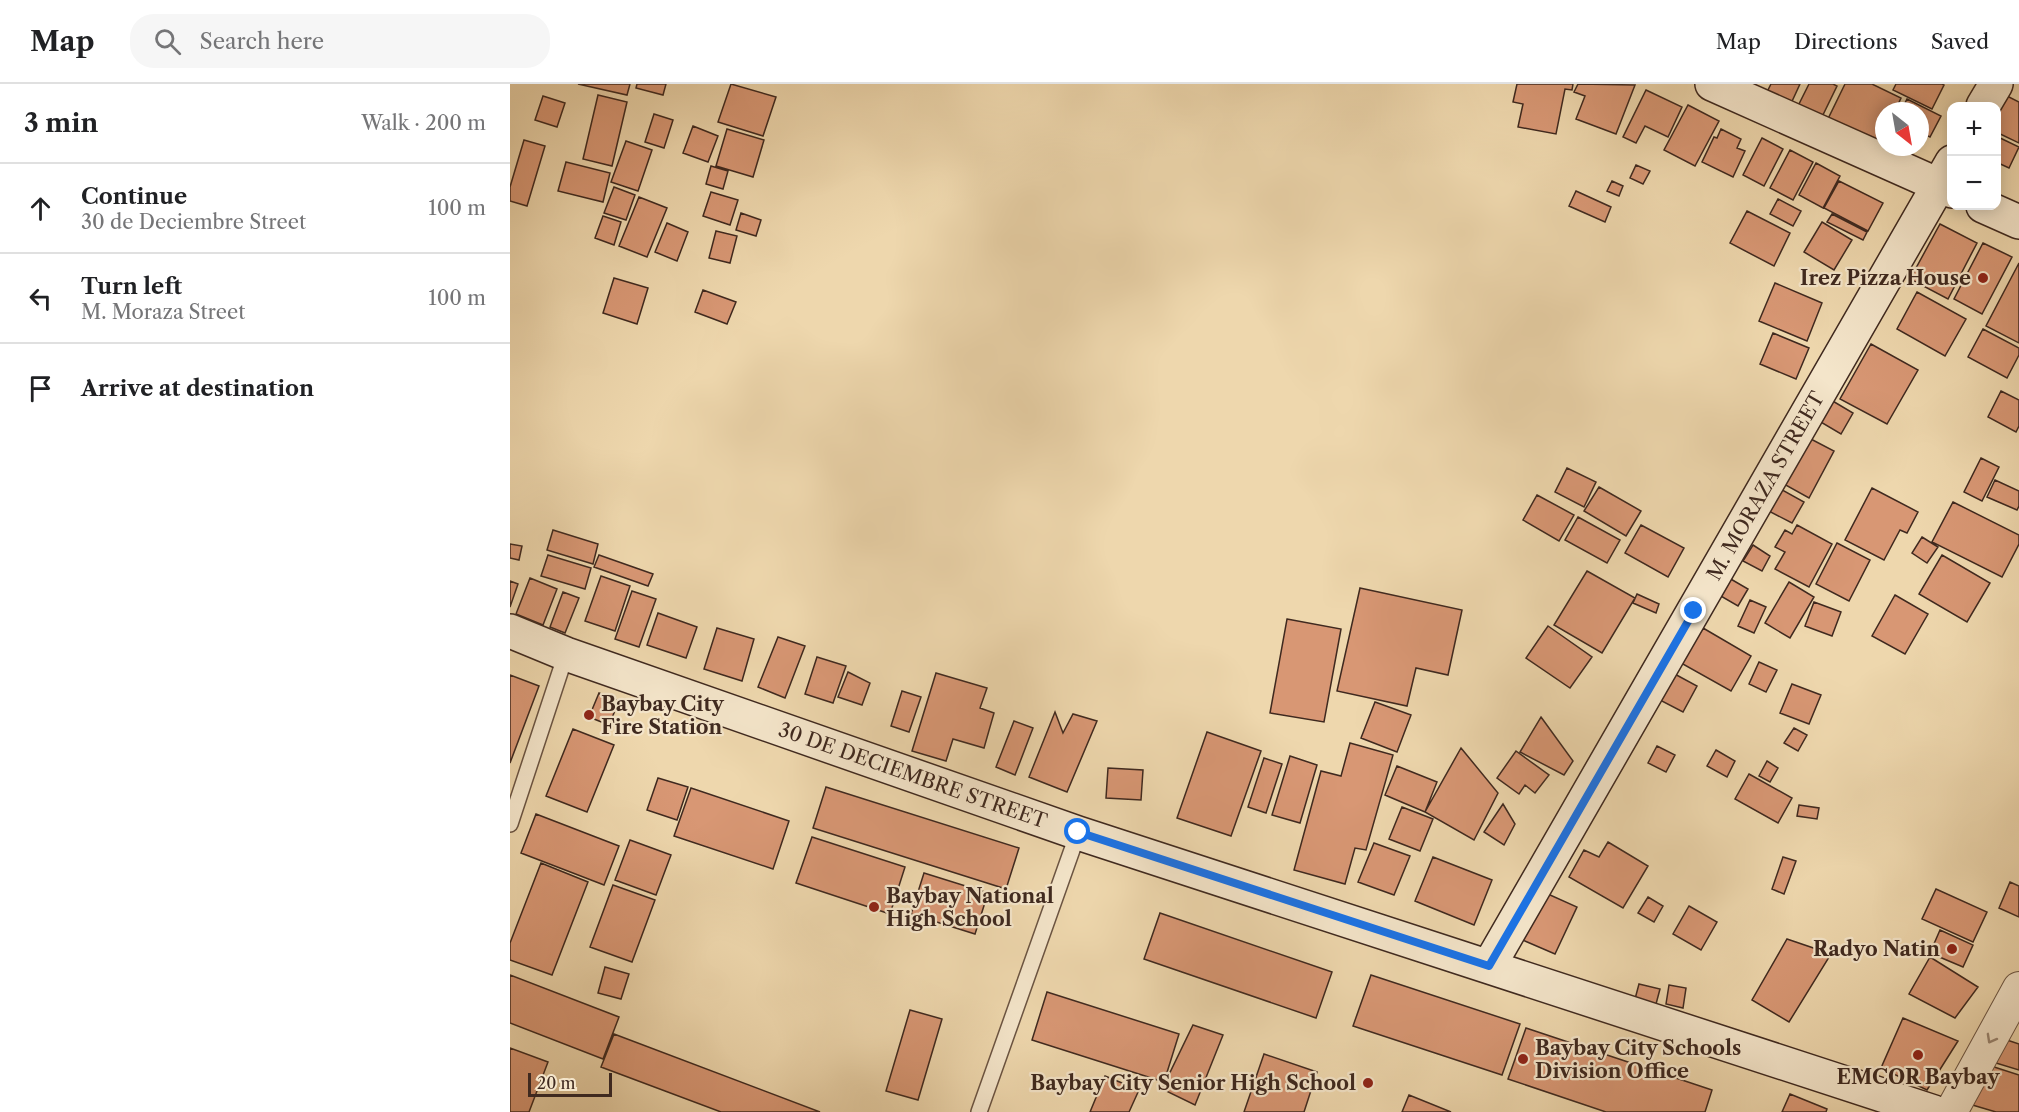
<!DOCTYPE html>
<meta charset="utf-8">
<style>
body{margin:0;font-family:"Libre Caslon Text",serif;background:#f6f6f6;color:#202124}
.controls{position:absolute;right:18px;top:18px;display:grid;overflow:hidden;border-radius:12px;box-shadow:0 3px 15px #0003}
.controls button{width:54px;height:54px;display:grid;place-items:center;padding:0;border:0;border-bottom:2px solid #e0e0e0;background:#fff;color:#202124;font:30px sans-serif}
.compass{position:absolute;left:1365px;top:18px;width:54px;height:54px;border-radius:50%;background:#fff;box-shadow:0 3px 15px #0003;rotate:149deg}
.scale{position:absolute;left:18px;bottom:15px;width:84px;box-sizing:border-box;padding-left:6px;border:3px solid #3f291f;border-top:0;font-size:16px;line-height:21px;white-space:nowrap;color:#3f291f;-webkit-text-stroke:4px #f4e5ca;paint-order:stroke}
.stop{position:absolute;width:18px;height:18px;margin:-14px;border:4px solid #1a73e8;border-radius:50%;background:#fff}
.stop.end{background:#1a73e8;border-color:#fff;box-shadow:0 2px 6px #0008}
.list{margin:0;padding:0;list-style:none}
h2{display:flex;justify-content:space-between;align-items:center;height:78px;margin:0;padding:0 24px;font-size:26px}
h2 small{font-size:20px;font-weight:400;color:#757577}
.list li{display:grid;grid-template-columns:39px 1fr auto;gap:18px;align-items:center;box-sizing:border-box;height:90px;padding:0 24px;border-top:2px solid #e0e0e0}
.list b{display:block;font-size:22px;white-space:nowrap}
.list p{margin:0;font-size:20px;white-space:nowrap;color:#757577}
.list em{font-size:20px;font-style:normal;color:#757577}
.icon{flex:none;width:33px;height:33px;fill:none;stroke:currentColor;stroke-width:2;stroke-linecap:round;stroke-linejoin:round}
.map{position:relative;flex:none;width:1509px;height:1028px;overflow:hidden}
header{display:flex;align-items:center;gap:36px;box-sizing:border-box;height:84px;padding:0 30px;background:#fff;border-bottom:2px solid #e0e0e0}
header strong{font-size:28px}
nav{display:flex;gap:33px;margin-inline-start:auto;font-size:21px}
.search{width:420px;height:54px;background:#f6f6f6;display:flex;align-items:center;gap:15px;box-sizing:border-box;padding:0 21px;border-radius:24px;color:#757577;font-size:22px}
main{display:flex}
aside{flex:1;background:#fff}
.map>svg:first-child{display:block}
</style>
<header>
<strong>Map</strong>
<div class="search"><svg class="icon" aria-label="search" viewBox="0 0 24 24"><circle cx="10" cy="10" r="6"/><path d="M15 15l6 6"/></svg>Search here</div>
<nav><a>Map</a><a>Directions</a><a>Saved</a></nav>
</header>
<main>
<aside>
<h2>3 min<small>Walk · 200 m</small></h2>
<ul class="list">
<li><svg class="icon" aria-label="ahead" viewBox="0 0 24 24"><path d="M12 20V5M6 11l6-6 6 6"/></svg><div><b>Continue</b><p>30 de Deciembre Street</p></div><em>100 m</em></li>
<li><svg class="icon" aria-label="left" viewBox="0 0 24 24"><path d="M17 20v-9H6M10 6l-5 5 5 5"/></svg><div><b>Turn left</b><p>M. Moraza Street</p></div><em>100 m</em></li>
<li><svg class="icon" aria-label="arrive" viewBox="0 0 24 24"><path d="M6 21V4h12l-3 4 3 4H6"/></svg><div><b>Arrive at destination</b></div></li>
</ul>
</aside>
<div class="map">
<svg width="1509" height="1028" viewBox="0 0 1509 1028">
<rect width="100%" height="100%" fill="#eed7ad"/>
<filter id="stains"><feTurbulence type="fractalNoise" baseFrequency=".00333" numOctaves="4"/><feColorMatrix values="0 0 0 0 .2 0 0 0 0 .09 0 0 0 0 .02 0 0 0 .5 -.17"/></filter>
<radialGradient id="worn" r=".72"><stop offset=".6" stop-color="#630" stop-opacity="0"/><stop offset="1" stop-color="#630" stop-opacity=".3"/></radialGradient>
<path fill="#d89774" stroke="#3f291f" stroke-width="1.5" d="M68,0H120L117,11Z
M127,0H156L153,11L126,4Z
M221,0L266,13L253,52L208,38Z
M1007,0H1063L1062,6L1055,5L1046,50L1008,43L1013,20L1003,18Z
M1068,0L1125,1L1106,50L1066,35L1075,12L1064,8Z
M1261,0H1290L1278,26L1254,14Z
M1299,0H1323L1327,2L1309,39L1285,28Z
M1335,0H1362L1391,14L1385,27H1374V49L1366,65L1315,41Z
M1386,0H1432L1434,1L1422,25L1383,6Z
M1136,6L1172,23L1158,53L1135,42L1126,59L1113,53Z
M88,11L117,18L102,82L73,75Z
M1495,11L1509,18V59L1486,48V28Z
M33,12L55,19L47,43L25,36Z
M1397,15L1431,32L1420,53L1410,48V27H1391Z
M1178,21L1209,37L1185,82L1154,66Z
M144,30L163,36L154,64L135,58Z
M183,42L208,52L198,78L173,69Z
M217,45L254,56L243,93L206,82Z
M1211,45L1231,55L1227,64L1235,67L1223,93L1192,78L1204,53L1207,54Z
M1486,52L1509,63L1499,84L1486,78Z
M1252,54L1273,65L1254,102L1233,91Z
M14,56L35,62L17,122L0,117V103Z
M116,57L142,66L128,107L101,98Z
M1280,66L1303,78L1283,116L1260,104Z
M56,78L100,89L93,118L48,107Z
M1306,79L1330,92L1313,124L1289,111Z
M1126,81L1140,87L1133,100L1120,94Z
M201,82L218,87L213,105L196,100Z
M1102,97L1113,102L1109,112L1097,107Z
M1329,97L1373,119L1358,147L1314,124Z
M104,103L125,111L116,136L94,129Z
M1066,107L1101,123L1095,138L1059,122Z
M201,108L228,116L220,141L193,132Z
M129,113L157,124L137,173L109,162Z
M1268,115L1291,127L1283,142L1260,130Z
M1237,127L1280,149L1264,182L1220,159Z
M231,129L251,136L246,152L226,146Z
M1322,130L1357,148L1353,156L1317,138Z
M93,132L111,138L104,161L85,154Z
M1312,138L1342,156L1324,186L1294,168Z
M157,139L178,148L167,177L145,168Z
M1430,140L1467,159L1438,215L1400,195Z
M206,147L227,152L220,179L199,174Z
M1473,159L1502,173L1472,230L1444,215Z
M1509,179V259L1476,242Z
M104,194L138,204L127,240L93,229Z
M1265,199L1312,219L1297,257L1249,237Z
M193,206L226,218L217,240L185,228Z
M1407,208L1456,235L1435,272L1387,245Z
M1473,245L1509,264V271L1497,294L1458,273Z
M1263,249L1299,264L1286,295L1250,280Z
M1361,260L1408,286L1377,340L1330,315Z
M1491,307L1509,316V342L1506,348L1478,333Z
M1321,316L1343,329L1331,350L1309,337Z
M1297,353L1324,367L1299,414L1272,399Z
M1471,374L1489,383L1472,417L1454,408Z
M1057,384L1086,398L1074,423L1045,408Z
M1485,396L1509,407V422L1507,426L1477,413Z
M1265,402L1294,418L1282,439L1253,424Z
M1089,403L1131,427L1116,452L1074,427Z
M1362,404L1408,428L1397,449L1390,446L1374,476L1335,456Z
M1027,411L1064,431L1049,457L1013,436Z
M1443,418L1509,451V460L1492,493L1422,458Z
M1068,433L1110,456L1097,479L1055,456Z
M1131,441L1174,464L1158,493L1115,469Z
M1287,441L1322,460L1299,503L1265,485L1275,468L1265,463L1275,446L1282,450Z
M43,446L88,460L83,480L37,466Z
M1412,453L1428,463L1417,479L1402,469Z
M1327,459L1360,476L1339,517L1306,500Z
M0,460L12,462L9,476L0,474Z
M1243,461L1260,472L1252,487L1233,477Z
M38,471L81,484L75,505L31,492Z
M89,471L143,490L138,502L84,483Z
M1432,471L1480,499L1457,538L1409,510Z
M1077,487L1125,514L1092,569L1044,541Z
M91,492L120,502L105,547L75,537Z
M20,494L47,505L33,541L6,530Z
M1219,494L1238,505L1228,522L1209,511Z
M0,497L8,500L0,523Z
M1279,498L1304,513L1280,554L1255,539Z
M850,504L952,526L938,591L906,584L897,622L827,607Z
M122,507L146,515L129,563L105,555Z
M53,508L69,514L55,549L40,543Z
M1127,510L1149,520L1146,529L1123,519Z
M1385,511L1418,530L1395,570L1362,552Z
M1240,516L1256,523L1244,549L1228,542Z
M1304,518L1331,528L1322,552L1295,542Z
M148,529L187,543L176,574L137,561Z
M777,535L831,545L814,638L760,629Z
M1038,542L1082,573L1060,604L1016,574Z
M207,544L244,555L232,597L194,585Z
M1193,544L1241,572L1221,607L1171,579Z
M268,553L295,562L275,614L248,603Z
M307,573L336,582L323,619L295,610Z
M1249,578L1267,586L1256,608L1239,600Z
M338,588L360,599L352,621L328,613Z
M1161,588L1187,602L1173,628L1146,614Z
M426,589L477,604L470,624L484,629L474,664L443,655L436,677L402,667Z
M0,591L29,602L0,679Z
M1282,600L1311,611L1299,640L1270,629Z
M392,607L411,613L399,648L381,642Z
M89,609L109,617L99,641L79,633Z
M865,618L901,631L887,668L851,654Z
M545,628L553,649L563,630L587,637L557,708L519,693Z
M1031,633L1063,677L1054,691L1010,668Z
M504,637L523,644L505,691L486,683Z
M1284,644L1297,651L1288,667L1274,659Z
M63,645L104,661L77,728L36,712Z
M697,648L751,667L721,752L667,734Z
M840,659L883,671L856,766L845,764L835,800L784,786L811,687L831,692Z
M1147,662L1165,671L1156,688L1138,679Z
M951,664L988,709L964,756L915,728Z
M1206,666L1225,677L1217,693L1197,682Z
M1006,667L1039,691L1025,709L1015,701L1009,710L987,694Z
M780,672L807,681L790,739L762,731Z
M754,674L772,680L756,729L738,723Z
M1257,677L1268,684L1260,698L1249,692Z
M887,682L927,698L915,728L875,711Z
M598,684L633,686L631,716L596,714Z
M1239,690L1282,714L1268,739L1225,715Z
M148,694L178,703L167,736L137,726Z
M316,703L509,764L496,805L303,744Z
M181,704L279,737L263,785L164,752Z
M993,720L1005,740L994,761L974,748Z
M1289,721L1309,724L1307,735L1287,732Z
M892,723L923,735L910,767L879,755Z
M26,730L109,762L94,801L11,769Z
M302,753L395,783L380,830L286,799Z
M120,756L161,771L146,811L105,796Z
M1098,758L1138,782L1113,824L1059,793L1074,766L1089,773Z
M864,759L900,772L884,811L848,798Z
M923,773L982,796L964,841L905,817Z
M1273,773L1286,777L1274,810L1262,805Z
M31,779L78,798L42,891L0,876V859Z
M414,789L478,809L465,850L401,830Z
M1500,798L1509,802V833L1489,824Z
M103,801L145,816L122,878L80,863Z
M1426,805L1477,828L1463,858L1412,835Z
M1029,806L1067,823L1045,870L1008,854Z
M1138,813L1153,822L1144,838L1128,829Z
M1179,822L1207,838L1191,866L1163,850Z
M650,829L822,888L806,934L634,875Z
M1430,846L1463,861L1453,883L1420,869Z
M1277,855L1321,870L1279,938L1242,916Z
M1420,873L1468,903L1445,934L1399,910Z
M95,883L119,890L111,915L88,909Z
M0,891L109,933L93,975L0,939Z
M861,891L1010,940L992,991L843,942Z
M1129,900L1150,905L1146,920L1125,915Z
M1159,901L1176,904L1173,924L1156,920Z
M537,908L669,950L654,998L522,956Z
M400,926L432,935L408,1016L376,1007Z
M1393,934L1448,957L1417,1006L1371,984Z
M683,941L713,951L685,1021L652,1005Z
M1016,944L1202,1006L1195,1028H1096L998,995Z
M104,950L310,1028H211L91,983Z
M1494,955L1509,960V986L1486,979Z
M0,964L38,978L19,1028H0Z
M754,970L807,988L794,1028H734Z
M1478,981L1509,991V1028H1486L1459,1020Z
M595,992L629,1006L619,1028H580Z
M1280,1010L1317,1025L1316,1028H1272Z
M899,1011L941,1028H892Z"/>
<g fill="none" stroke-linecap="round" stroke-linejoin="round">
<g stroke="#6b5442" stroke-width="18">
<path id="lane" d="M0,740L56,570
M469,1028L568,749"/>
</g>
<g stroke="#6b5442" stroke-width="34">
<path id="street" d="M1441,1028L1509,904"/>
</g>
<g stroke="#3f291f" stroke-width="36">
<g id="secondary">
<path d="M1202,0L1442,107"/>
<path d="M1473,22L1486,0"/>
<path d="M1473,122L1509,138"/>
<path id="s1" d="M0,547L56,570L568,749L1424,1028"/>
<path id="s2" d="M979,882L1442,78"/>
</g>
</g>
<use href="#lane" stroke="#f4e5ca" stroke-width="15"/>
<use href="#street" stroke="#f4e5ca" stroke-width="32"/>
<use href="#secondary" stroke="#f4e5ca" stroke-width="33"/>
</g>
<defs><path id="oneway-chevron" d="M-2-3.5L2.5 0L-2 3.5" fill="none" stroke-width="1.6" stroke-linecap="round" stroke-linejoin="round" transform="scale(1.5)"/></defs>
<use stroke="#9a8774" href="#oneway-chevron" transform="translate(1481 955) rotate(119)"/>
<g fill="none" stroke-linecap="round" stroke-linejoin="round">
<path stroke="#1a73e8" stroke-width="8" d="M568,748L979,882L1184,527"/>
</g>
<g fill="#8f2418" stroke="#f4e5ca" stroke-width="2">
<circle cx="1473" cy="194" r="6"/>
<circle cx="79" cy="631" r="6"/>
<circle cx="364" cy="823" r="6"/>
<circle cx="1442" cy="865" r="6"/>
<circle cx="1408" cy="971" r="6"/>
<circle cx="1013" cy="975" r="6"/>
<circle cx="858" cy="999" r="6"/>
</g>
<g text-anchor="middle" stroke-width="4.5" stroke-linejoin="round" paint-order="stroke">
<g font-size="20" font-weight="bold" fill="#3f291f" stroke="#f4e5ca" text-anchor="end">
<text x="1461" y="201">Irez Pizza House</text>
<text x="91" y="627" text-anchor="start">Baybay City<tspan x="91" dy="23">Fire Station</tspan></text>
<text x="376" y="819" text-anchor="start">Baybay National<tspan x="376" dy="23">High School</tspan></text>
<text x="1430" y="872">Radyo Natin</text>
<text x="1025" y="971" text-anchor="start">Baybay City Schools<tspan x="1025" dy="23">Division Office</tspan></text>
<text x="1408" y="1000" text-anchor="middle">EMCOR Baybay</text>
<text x="846" y="1006">Baybay City Senior High School</text>
</g>
<g font-size="20" fill="#3f291f" stroke="#f4e5ca">
<text dy="7" stroke="none"><textPath href="#s2" startOffset="554">M. MORAZA STREET</textPath></text>
<text dy="7" stroke="none"><textPath href="#s1" startOffset="428">30 DE DECIEMBRE STREET</textPath></text>
</g>
</g>
<rect width="100%" height="100%" filter="url(#stains)"/>
<rect width="100%" height="100%" fill="url(#worn)"/>
</svg>
<div class="controls">
<button>+</button>
<button>−</button>
</div>
<svg class="compass" viewBox="-18 -18 36 36"><path d="M0-13l5 13h-10z" fill="#e53935"/><path d="M0 13l5-13h-10z" fill="#757577"/></svg>
<div class="scale">20 m</div>
<div class="stop" style="left:568px;top:748px"></div>
<div class="stop end" style="left:1184px;top:527px"></div>
</div>
</main>
